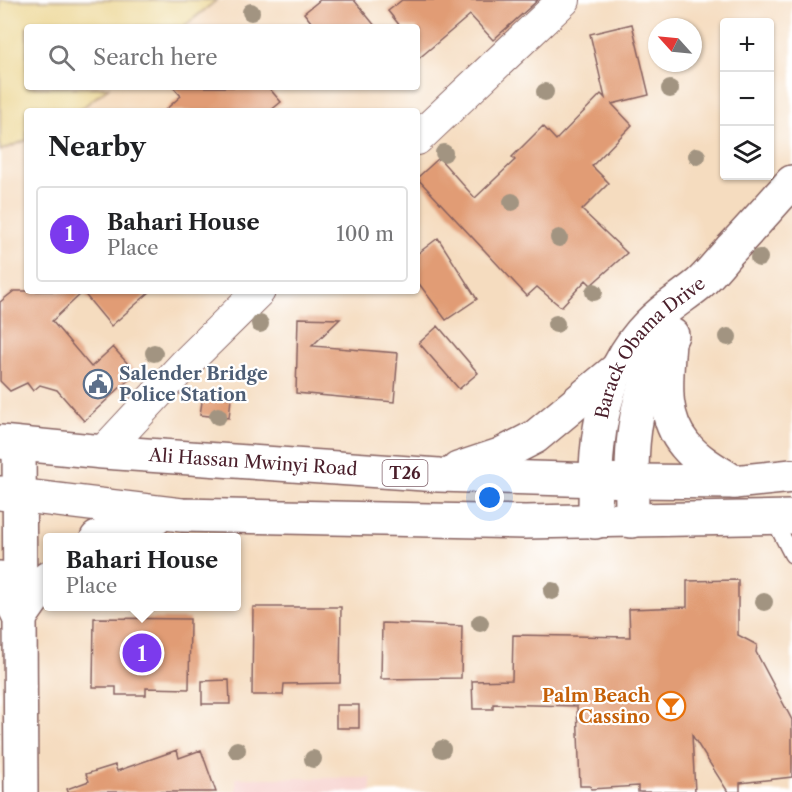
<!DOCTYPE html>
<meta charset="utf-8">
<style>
body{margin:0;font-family:"Libre Caslon Text",serif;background:#f6f6f6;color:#202124}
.controls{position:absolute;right:18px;top:18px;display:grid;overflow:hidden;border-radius:6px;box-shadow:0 2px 4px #0004}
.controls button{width:54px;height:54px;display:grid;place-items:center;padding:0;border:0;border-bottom:2px solid #e0e0e0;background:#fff;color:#202124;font:30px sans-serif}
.compass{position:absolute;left:648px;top:18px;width:54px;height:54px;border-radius:50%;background:#fff;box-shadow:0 2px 4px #0004;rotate:297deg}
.you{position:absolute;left:490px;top:498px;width:21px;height:21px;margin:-15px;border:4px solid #fff;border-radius:50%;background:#1a73e8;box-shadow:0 0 0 9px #1a73e833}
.badge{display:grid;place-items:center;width:39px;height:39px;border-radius:50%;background:#7c3aed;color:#fff;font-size:20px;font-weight:700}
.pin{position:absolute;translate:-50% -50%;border:3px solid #fff;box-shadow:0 2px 6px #0006}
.popup{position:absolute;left:43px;top:533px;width:198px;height:78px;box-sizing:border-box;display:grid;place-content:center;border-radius:6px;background:#fff;filter:drop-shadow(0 2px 4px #0005);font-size:20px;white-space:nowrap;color:#757577}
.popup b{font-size:22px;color:#202124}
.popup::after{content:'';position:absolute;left:50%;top:100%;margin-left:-12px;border:12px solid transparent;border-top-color:#fff}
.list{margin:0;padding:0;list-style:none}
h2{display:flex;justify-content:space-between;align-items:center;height:78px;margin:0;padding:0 24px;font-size:26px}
h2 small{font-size:20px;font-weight:400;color:#757577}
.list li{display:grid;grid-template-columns:39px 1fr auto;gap:18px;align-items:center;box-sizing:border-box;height:96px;margin:0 12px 12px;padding:0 12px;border:2px solid #e0e0e0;border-radius:6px}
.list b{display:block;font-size:22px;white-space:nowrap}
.list p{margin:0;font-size:20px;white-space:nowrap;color:#757577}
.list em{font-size:20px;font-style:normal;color:#757577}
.icon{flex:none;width:33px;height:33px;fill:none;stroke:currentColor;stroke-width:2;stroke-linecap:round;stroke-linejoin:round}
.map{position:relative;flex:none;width:792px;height:792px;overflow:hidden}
.search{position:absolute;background:#fff;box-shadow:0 2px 4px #0004;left:24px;top:24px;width:396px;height:66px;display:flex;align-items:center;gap:15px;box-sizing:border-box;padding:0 21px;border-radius:6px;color:#757577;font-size:22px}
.panel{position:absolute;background:#fff;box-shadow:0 2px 4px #0004;left:24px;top:108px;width:396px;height:186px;border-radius:6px}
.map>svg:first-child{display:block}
</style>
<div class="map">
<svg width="792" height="792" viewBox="0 0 792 792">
<rect width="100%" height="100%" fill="#fff"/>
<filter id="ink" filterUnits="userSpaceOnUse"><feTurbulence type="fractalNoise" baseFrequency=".0167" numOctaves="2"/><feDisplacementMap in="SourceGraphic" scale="12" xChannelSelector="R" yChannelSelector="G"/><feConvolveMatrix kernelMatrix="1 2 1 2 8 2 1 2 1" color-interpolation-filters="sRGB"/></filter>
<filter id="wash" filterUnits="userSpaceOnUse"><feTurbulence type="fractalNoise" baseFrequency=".008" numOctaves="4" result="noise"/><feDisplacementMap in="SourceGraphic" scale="24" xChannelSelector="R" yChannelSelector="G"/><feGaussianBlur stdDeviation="1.35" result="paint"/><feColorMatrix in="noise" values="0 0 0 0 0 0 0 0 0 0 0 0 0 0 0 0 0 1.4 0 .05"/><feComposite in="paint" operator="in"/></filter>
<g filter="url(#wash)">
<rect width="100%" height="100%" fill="#f5dcbf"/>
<path fill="#f7d0cc" d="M236,778H371V792H236Z"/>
<path fill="#eeda9e" stroke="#9c7c64" stroke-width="1.5" d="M0,0H217L183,27H27V87H109L78,111H27V140L0,151Z"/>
<g id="blocks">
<path fill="#e19c75" d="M320,0H354L376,27H315L304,13Z
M402,0H538L493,40L470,15L417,60V27H401L388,11Z
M632,24L649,95L612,104L632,125L592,166L609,183L582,210L627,253L591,285L586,280L561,307L537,287L527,296L417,178L439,158L475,198L515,160L512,157L543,126L556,140L601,94L605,98L590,34Z
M173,87H268L281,102L270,111H164L181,96Z
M438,238L477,299L446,320L417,281V254Z
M14,291H151L111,326L83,292L52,321L91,367L113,347L136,373L84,421L57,390L40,385L33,391L27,383L10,391L0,381V302Z
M298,318L340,319L312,346L398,353L394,402L296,393Z
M438,326L478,373L459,389L419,343Z
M203,395L231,398L229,418L200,415Z
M738,580V635L757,645L756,652L792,720V777L740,783V792H728L692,735L695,792H638V786L591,789L590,786H580L577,706L493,704V709H473L472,681L512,680L513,635L630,637L629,609L687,607V581Z
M253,607H341L340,683L284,684L283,695H252Z
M94,618L190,619L189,689L146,688V695H116V687H93Z
M382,623L462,626L461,678L381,679Z
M229,680L230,704H202V681Z
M336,705H359V728H336Z
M177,750L179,758L201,750L216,792H68L67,789L89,781L86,774L115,765L117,771Z"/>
</g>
</g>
<g filter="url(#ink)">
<use href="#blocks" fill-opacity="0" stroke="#86615f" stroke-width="1.5"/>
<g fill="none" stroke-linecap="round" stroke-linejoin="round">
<g stroke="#86615f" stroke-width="18">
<path id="service" d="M773,518L792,555"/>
</g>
<g stroke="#86615f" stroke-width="34">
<path id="minor" d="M417,139L564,0
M103,452L185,364L259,291"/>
</g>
<g stroke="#86615f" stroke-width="36">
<g id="tertiary">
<path d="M19,445L21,792"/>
<path d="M632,521C632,475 629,427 646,384C652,366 663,352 672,335"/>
<path id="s1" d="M595,522C595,452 596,377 649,324C664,308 682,298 699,284C710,274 720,261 730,250C751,228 771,205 792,182"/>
</g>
</g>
<g stroke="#86615f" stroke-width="36">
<g id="trunk">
<path d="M669,341C667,376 660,416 685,445C698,461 717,471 734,482"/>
<path id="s2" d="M0,442L103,452L439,475L632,481L734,482L792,476"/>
<path d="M458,469L500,455L535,437L617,369"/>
<path d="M0,493L182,515L525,522L792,517"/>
<path d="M97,538L139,521L156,518"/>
<path d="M0,578L20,618L48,578"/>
</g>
</g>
<use href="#service" stroke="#fff" stroke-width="15"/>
<use href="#minor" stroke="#fff" stroke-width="32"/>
<use href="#tertiary" stroke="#fff" stroke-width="33"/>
<use href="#trunk" stroke="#fff" stroke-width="33"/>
</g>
<g fill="#a29481">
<circle cx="251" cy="12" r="9"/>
<circle cx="670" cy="89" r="9"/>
<circle cx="545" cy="92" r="9"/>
<circle cx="444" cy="153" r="9"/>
<circle cx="697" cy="156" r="9"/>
<circle cx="512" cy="202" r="9"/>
<circle cx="559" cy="238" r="9"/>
<circle cx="759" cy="258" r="9"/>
<circle cx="594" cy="292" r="9"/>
<circle cx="260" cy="324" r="9"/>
<circle cx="556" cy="324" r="9"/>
<circle cx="728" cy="337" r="9"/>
<circle cx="154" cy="353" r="9"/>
<circle cx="218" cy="416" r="9"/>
<circle cx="552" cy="591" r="9"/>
<circle cx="764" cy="602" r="9"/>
<circle cx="480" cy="623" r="9"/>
<circle cx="442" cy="749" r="9"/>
<circle cx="237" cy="750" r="9"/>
<circle cx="313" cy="759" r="9"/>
</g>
</g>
<defs>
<g id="civic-ring" transform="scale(1.5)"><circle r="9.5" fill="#fff" stroke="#5c6f8a" stroke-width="1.5"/><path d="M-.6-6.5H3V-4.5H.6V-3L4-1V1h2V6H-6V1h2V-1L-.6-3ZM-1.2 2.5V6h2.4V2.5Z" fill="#5c6f8a"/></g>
<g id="bar-ring" transform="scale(1.5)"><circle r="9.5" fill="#fff" stroke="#e8710a" stroke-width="1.5"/><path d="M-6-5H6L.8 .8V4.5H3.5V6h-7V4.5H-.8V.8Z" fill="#e8710a"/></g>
</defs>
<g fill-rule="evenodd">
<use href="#civic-ring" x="98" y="384"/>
<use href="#bar-ring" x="671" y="706"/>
</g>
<g text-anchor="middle" stroke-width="4.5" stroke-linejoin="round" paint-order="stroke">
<rect fill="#fff" stroke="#80626b" stroke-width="1.5" x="382.5" y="460" width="45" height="26" rx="4.5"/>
<g font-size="16" font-weight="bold" fill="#4a1f2b">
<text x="405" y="479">T26</text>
</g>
<g font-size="18" fill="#4a1f2b" stroke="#fff">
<text dy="6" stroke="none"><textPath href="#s1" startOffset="192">Barack Obama Drive</textPath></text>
<text dy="6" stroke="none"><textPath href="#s2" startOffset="254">Ali Hassan Mwinyi Road</textPath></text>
</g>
<g font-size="18" font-weight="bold" fill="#4e5e75" stroke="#fff" text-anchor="start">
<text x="119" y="380">Salender Bridge<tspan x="119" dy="21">Police Station</tspan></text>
</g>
<g font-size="18" font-weight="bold" fill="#c56008" stroke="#fff" text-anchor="end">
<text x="650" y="702">Palm Beach<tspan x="650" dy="21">Cassino</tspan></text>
</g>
</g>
</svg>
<div class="controls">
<button>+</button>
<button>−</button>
<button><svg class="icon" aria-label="layers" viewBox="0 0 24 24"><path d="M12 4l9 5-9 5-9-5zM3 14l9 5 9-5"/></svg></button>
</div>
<svg class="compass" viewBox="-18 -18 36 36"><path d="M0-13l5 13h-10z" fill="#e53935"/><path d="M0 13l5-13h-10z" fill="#757577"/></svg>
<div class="you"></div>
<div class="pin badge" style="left:142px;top:653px">1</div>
<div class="popup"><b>Bahari House</b>Place</div>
<div class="search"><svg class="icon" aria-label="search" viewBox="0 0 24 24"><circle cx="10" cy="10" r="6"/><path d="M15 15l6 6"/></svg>Search here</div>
<section class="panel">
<h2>Nearby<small></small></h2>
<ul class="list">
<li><span class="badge">1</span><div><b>Bahari House</b><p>Place</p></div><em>100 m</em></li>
</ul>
</section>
</div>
